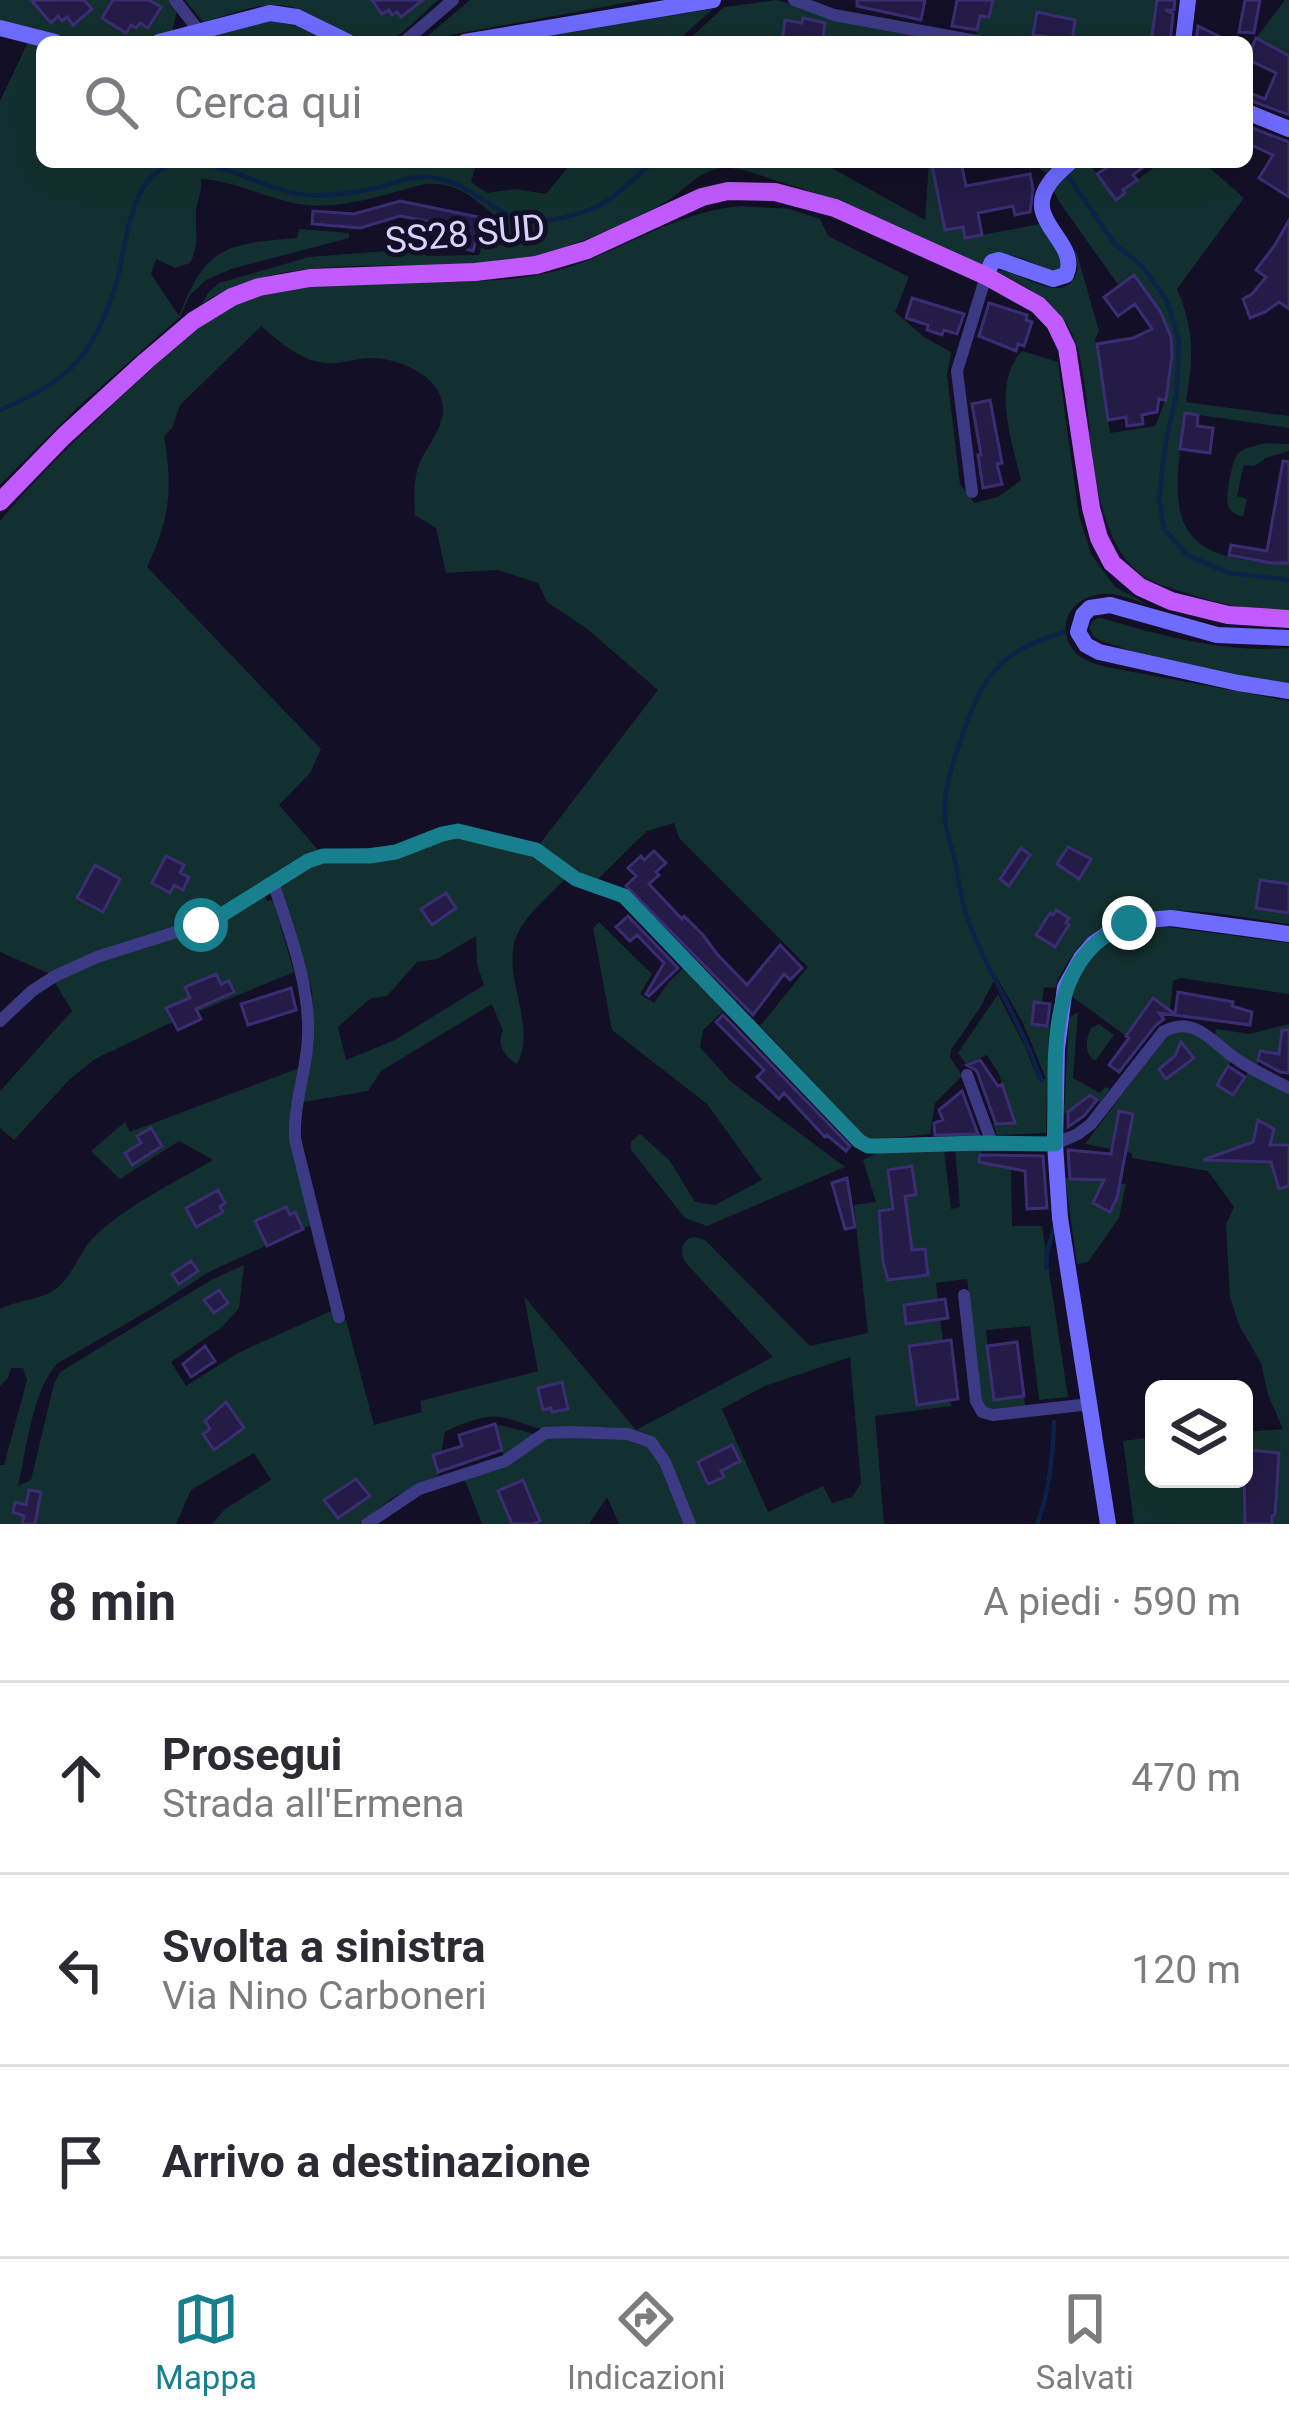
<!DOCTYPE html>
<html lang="it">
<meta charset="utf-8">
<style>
body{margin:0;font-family:Roboto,sans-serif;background:#f7f7f7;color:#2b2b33}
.controls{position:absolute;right:36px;bottom:36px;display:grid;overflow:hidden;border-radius:18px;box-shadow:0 12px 48px #0002}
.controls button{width:108px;height:108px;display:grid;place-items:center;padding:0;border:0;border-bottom:3px solid #e1e1e2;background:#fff;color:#2b2b33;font:60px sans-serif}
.stop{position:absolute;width:36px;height:36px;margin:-27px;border:9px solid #187f8f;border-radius:50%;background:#fff}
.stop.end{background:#187f8f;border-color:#fff;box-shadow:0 3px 12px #0008}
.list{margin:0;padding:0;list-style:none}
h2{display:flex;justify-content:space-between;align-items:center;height:156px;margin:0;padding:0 48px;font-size:51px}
h2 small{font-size:39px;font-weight:400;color:#7c7c81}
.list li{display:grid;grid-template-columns:78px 1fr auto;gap:36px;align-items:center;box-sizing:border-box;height:192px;padding:0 48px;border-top:3px solid #e1e1e2}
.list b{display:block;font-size:45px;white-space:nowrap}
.list p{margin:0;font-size:39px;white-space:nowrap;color:#7c7c81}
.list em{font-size:39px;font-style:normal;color:#7c7c81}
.icon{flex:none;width:66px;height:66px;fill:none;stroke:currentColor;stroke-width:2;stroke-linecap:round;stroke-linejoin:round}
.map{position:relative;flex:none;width:1289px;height:1524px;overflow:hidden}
.search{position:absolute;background:#fff;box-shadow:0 12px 48px #0002;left:36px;right:36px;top:36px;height:132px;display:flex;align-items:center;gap:30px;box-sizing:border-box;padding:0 42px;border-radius:18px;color:#7c7c81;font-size:45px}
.sheet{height:732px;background:#fff}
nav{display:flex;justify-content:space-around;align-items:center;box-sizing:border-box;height:168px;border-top:3px solid #e1e1e2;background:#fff;font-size:33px;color:#7c7c81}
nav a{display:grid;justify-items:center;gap:6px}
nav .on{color:#187f8f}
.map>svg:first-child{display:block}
</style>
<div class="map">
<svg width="1289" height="1524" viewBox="0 0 1289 1524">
<rect width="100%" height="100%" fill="#130f26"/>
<path fill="#12302f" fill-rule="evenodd" d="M0,0H169L177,11L172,31L125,42H84L0,21Z
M185,0H438C424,12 410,28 394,38C367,55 317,11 288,6C260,1 230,15 203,22Z
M470,0H641L423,40Z
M777,0L837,19L967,42H686L724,7Z
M993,0H1157L1151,42H1072L1054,14L1037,12L1032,42H990L976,37L980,16L989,17Z
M1285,0H1289V56L1256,38Z
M713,9L676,42H509Z
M271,21L296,26L329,42H188Z
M28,42L42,46V162H477L471,182L487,193L515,189L546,194L572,162H832L830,167L925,220L929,162H947L933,165L945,230L963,227L966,238L1040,224L1061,256L1060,271L1054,272C1029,262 1002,243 981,265C914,234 848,201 777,181C761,176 742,167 724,168C696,170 684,193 662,204C620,227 572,248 525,258C426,278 289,244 202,304L208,293L219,283L309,257L413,249L428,256L479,255L492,213C470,195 454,182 425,184C382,195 338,212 293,203C262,196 233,181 201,179C202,192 198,198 196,210C195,231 200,244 190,263L175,268L156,259L151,274L179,316C206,246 225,244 297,238L299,229L349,233V238L231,269L206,280L190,295L180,317L78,407L0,485V101Z
M1031,162H1071L1075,166L1080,162H1088L1116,200L1124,194L1123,190L1156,166L1154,162H1203L1244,198L1177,289C1195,330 1193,358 1186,402L1289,416V428L1185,413C1171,515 1165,562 1289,563V610C1251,612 1215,603 1180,591C1165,586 1150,582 1138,572C1094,537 1092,442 1085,388C1082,367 1079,344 1068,326C1050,299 1023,284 995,271C1017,266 1058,307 1075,277C1080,267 1077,258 1073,248L1077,254L1099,331L1095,340L1110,433L1155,426C1184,360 1175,331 1135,275L1119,286L1058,200L1054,191L1058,182Z
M741,206L790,209L820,219L828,236L909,277L895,312L924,337L951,352L947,375L960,484L974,503L998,497L1021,480C1012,441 991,384 1022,351L1058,362L1079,516L1091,554L1115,587L1147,604C1133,600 1116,592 1100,594C1067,599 1053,632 1079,656C1087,662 1097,664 1106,667L1289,701V924C1201,912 1097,881 1055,988L1044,987L1042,1003H1034L1032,1024L1049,1027L1046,1133L997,1135L993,1124L1014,1122L999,1074L987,1055L966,1064L958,1053L998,994L1026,1049L1038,1079H1046L1023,1023L996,976L981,1006L951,1050L950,1057L962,1076L935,1103L930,1134L873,1140L864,1136L760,1026L808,967L679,838L674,823L647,831L596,881L571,870L539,845L658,690L586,628L547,602L538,583L498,570L446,573L436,528L415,515C414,500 413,484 418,468C424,448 444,430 443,408C442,376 400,359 373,358C357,357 341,365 326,363C300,361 280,342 261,326L180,405L172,428L164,436C173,489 170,519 147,567L321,749L310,773L279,805L319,851L275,874L212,915L50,974L0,952V521C37,476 79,437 121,397C156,365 193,327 235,305C259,293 288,288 315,285C390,275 468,289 543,274C612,260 671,211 741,206Z
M1267,443L1289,444V451L1266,458L1254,466L1244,465L1237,496L1247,499L1243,517C1236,514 1230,513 1228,505C1225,497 1232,460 1238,454C1244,447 1258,445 1267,443Z
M1101,618C1163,636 1224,653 1289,648V683L1241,676L1135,652L1101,641L1094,637L1089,627L1095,619Z
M454,837L531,854L539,857L565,879C547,898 516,922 513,949C508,987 536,1029 517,1064C505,1057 496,1045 503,1031L492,1004L381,1071L368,1091L303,1102L314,1043L312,991L280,884L314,863L326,860H380L409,854ZM476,936L477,964L484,985L395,1040L346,1060L338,1027L371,998L387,996L417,962L437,959Z
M264,893L267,901L273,900L294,972L166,1025L95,1059L70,1079L14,1140L0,1128V1091L72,1011L54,981Z
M599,922L652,974L640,994L654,1003L669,982L684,967L723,1011L703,1030L700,1047L730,1081L845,1167L707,1226L685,1218L631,1150V1142L640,1134L670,1161L695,1202L715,1205L762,1180L707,1104L612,1030L593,928Z
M1160,926L1289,943V994L1180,978L1173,981L1170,1010L1153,999L1126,1036L1070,995C1092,952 1110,931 1160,926Z
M1078,1012L1073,1078L1100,1093L1105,1087L1110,1089L1100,1102L1090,1096L1064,1114L1069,1018Z
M1099,1024L1114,1035L1096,1060H1093C1084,1051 1086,1038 1091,1028Z
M1289,1024V1048L1280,1047L1279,1054L1260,1051L1257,1068L1215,1035L1216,1029L1250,1034Z
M1182,1031L1202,1036L1231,1061L1217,1084L1233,1095L1248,1072L1289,1094V1524H1134L1123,1441L1154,1437V1479H1244V1432L1283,1429L1268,1395L1261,1363L1239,1325L1230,1297L1226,1225L1234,1207L1208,1171L1132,1158V1153L1085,1144L1168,1034Z
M299,1068L290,1112L311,1225L209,1272L150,1310L58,1363C33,1388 26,1451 18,1486L31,1480L54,1384L60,1372L211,1280L244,1265L239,1308L222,1327L171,1362L186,1386L238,1353L333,1310L334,1315L346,1320L374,1425L422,1412L420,1401L538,1371L524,1296L636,1430L773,1357L685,1262C676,1245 689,1230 706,1241L810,1346L868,1333L854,1205L876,1202L863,1160L878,1153L944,1150L951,1209L960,1207L955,1149H982L980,1162L1011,1168L1012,1226H1042L1068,1397L1039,1400L1030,1326L986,1330L989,1362L1024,1396L1025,1405L994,1409L986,1407L981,1400L967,1279L936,1283L938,1300L904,1305L907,1324L940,1319L943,1341L915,1386L916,1404L950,1400L951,1406L875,1416L884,1524H694C685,1502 672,1454 655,1439C632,1419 574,1431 544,1429C529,1428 514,1418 499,1417C484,1415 459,1424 445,1432L441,1453L434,1455L439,1475L392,1498L359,1524H212L225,1509L271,1480L254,1453L191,1490L176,1524H0V1465H4L27,1380L23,1368H11L8,1378L0,1386V1309C16,1301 43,1298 53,1291C72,1278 78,1254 93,1238C122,1208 177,1181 213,1160L179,1141L120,1179L91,1151L125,1122L130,1132ZM850,1357L861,1483L852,1497L832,1503L823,1486L768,1512L722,1409L765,1386Z
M1065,1178L1126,1184L1119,1218L1088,1262L1077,1264Z
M495,1424L535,1434L504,1457Z
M550,1437L627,1438L653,1449L686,1524H619L607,1497L589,1524H482L464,1478Z"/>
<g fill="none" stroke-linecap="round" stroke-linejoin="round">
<path stroke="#0c2248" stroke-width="4.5" d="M1067,175L1115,244L1143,267L1167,301L1179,341L1177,390L1165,447L1159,498L1164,529L1187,555L1229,573L1289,580
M0,410C27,398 56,385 77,362C94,345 111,303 117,280C127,244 129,173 175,164C217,156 258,188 299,194C326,198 354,193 380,187C394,183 410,176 425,177C465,179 482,204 515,218C539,228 591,213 611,198C626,187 639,174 653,162
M1041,1080C1023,1026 992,980 971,928C962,907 960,887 956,865C953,851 947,835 945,820C942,792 955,756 964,730C987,668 1002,652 1064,632
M1046,1268L1047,1252L1054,1227
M1037,1524C1049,1494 1053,1454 1054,1422"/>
</g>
<path fill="#241b47" stroke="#3b2d73" stroke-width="3" d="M31,0H84L92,9L73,25L67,17L62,21L58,16L51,23Z
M113,0H149L161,7L148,28L140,23L136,28L131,25L126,33L102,18Z
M372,0H423L401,17L397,12L392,15L389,10L382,14Z
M857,0H925L921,20L857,6Z
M957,0H993L989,17L980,16L977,30L952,26Z
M1157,0H1175L1174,10H1165L1173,14L1170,42H1151Z
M1245,0H1260L1254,33L1239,32Z
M1037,12L1075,20L1072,42H1047L1048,37L1033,35Z
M803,18L825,23L822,42H782L785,20L802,23Z
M1198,26L1231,42H1196Z
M1256,38L1289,56V115L1247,99V92L1265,99L1276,73L1247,59Z
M1247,126L1289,142V197L1259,178L1273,155L1247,143Z
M947,162H961L966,186L1030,174L1033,189L1030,212L1015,215L1013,206L978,213L982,235L965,238L963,227L945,230L932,165Z
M1102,162H1150L1133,175L1137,180L1123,190L1125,193L1116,200L1097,174L1106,168Z
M400,201L483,218L473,251L458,247L464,228L400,216L360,228L312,224L313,211L354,214Z
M1289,220V309L1279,302L1265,312L1250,318L1243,299L1252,294L1266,277L1256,270L1275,245Z
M1134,275L1160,311L1171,337L1172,356L1166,400L1159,399L1157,412L1142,415L1143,424L1127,426L1126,417L1108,420L1097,344L1133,338L1152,329L1135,304L1118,316L1104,297Z
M912,298L964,314L957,334L944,330L942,335L927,330L928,325L906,318Z
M989,303L1027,315L1026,320L1032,322L1024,346L1018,344L1016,351L979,336Z
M990,400L1002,463L997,464L1002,484L983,488L978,455H981L972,404Z
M1185,413L1198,415L1197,426L1213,428L1210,453L1180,449Z
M1283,461L1289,462V563H1271L1229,555L1231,545L1267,551Z
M1068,847L1091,859L1079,879L1057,864Z
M1021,848L1030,855L1009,886L1000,879Z
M654,851L666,863L656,872L659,875L649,884L682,919L684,916L703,935L717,954L747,985L780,945L802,968L790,980L784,974L753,1015L626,886L636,876L628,868L641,856L644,860Z
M166,856L184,865L180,873L189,877L183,890L174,885L170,893L152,883Z
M95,865L120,879L103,912L77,898Z
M1260,880L1289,884V913L1256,908Z
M446,893L456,908L432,925L421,909Z
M1056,910L1069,918L1066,923L1069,925L1055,947L1036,935L1050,913L1053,915Z
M628,916L678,968L649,996L646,994L664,963L637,935L630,941L616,927Z
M216,974L221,984L229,981L234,992L196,1009L201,1019L178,1030L166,1008L190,998L185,987Z
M291,988L296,1010L248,1025L241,1004Z
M1178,992L1233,1002L1232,1006L1252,1012L1250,1025L1159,1013L1164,1019L1155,1026L1119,1072L1109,1065L1129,1038L1126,1036L1153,998L1175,1014Z
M1034,1002L1050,1004L1047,1026L1032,1024Z
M723,1015L850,1146L846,1151L827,1135L825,1137L784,1093L779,1099L757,1077L764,1070L716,1022Z
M1282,1030H1289V1073L1280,1072L1258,1060L1260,1051L1279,1054Z
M1181,1042L1194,1058L1166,1079L1159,1069L1175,1056Z
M980,1060L998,1086L1002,1084L1015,1123L996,1124L977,1071L967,1065Z
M1228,1066L1245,1077L1233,1095L1217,1085Z
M962,1091L978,1134L935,1135L934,1123L943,1120L939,1110Z
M1090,1095L1097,1100L1084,1116L1068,1127V1112Z
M1119,1111L1133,1114L1117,1198L1110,1212L1093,1203L1104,1180L1070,1179L1068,1150L1111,1154Z
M1258,1120L1274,1129L1270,1145H1289V1186L1279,1189L1271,1162L1203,1160L1253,1142Z
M151,1128L162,1146L132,1165L125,1153L141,1143L137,1136Z
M980,1155L1043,1156L1047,1208L1027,1209L1025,1171L979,1162Z
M912,1166L916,1195L905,1196L912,1250L925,1249L928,1275L888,1280L883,1262L879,1211L893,1209L888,1170Z
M847,1178L855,1227L845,1229L832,1183Z
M218,1190L225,1203L220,1206L223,1212L196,1227L186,1208Z
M286,1207L290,1215L295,1212L303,1229L267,1246L255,1221Z
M191,1261L198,1271L179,1284L172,1274Z
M219,1290L228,1303L214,1313L204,1300Z
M945,1299L948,1318L906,1324L904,1305Z
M951,1340L958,1399L917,1405L909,1346Z
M1017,1342L1024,1396L994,1400L987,1346Z
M205,1346L215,1361L191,1377L183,1364Z
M562,1382L568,1409L552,1412L551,1408L543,1410L538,1388Z
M226,1402L244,1428L214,1450L203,1434L210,1429L205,1421Z
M495,1424L502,1450L438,1472L433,1455L462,1446L459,1435Z
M732,1445L740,1461L721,1471L724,1477L708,1484L698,1462Z
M1248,1450L1279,1453L1275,1515L1272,1516V1524H1245L1244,1465H1247Z
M356,1479L370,1496L338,1518L324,1500Z
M523,1480L540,1521L533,1524H512L498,1491Z
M29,1490L41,1492L35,1524H22L24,1516L13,1512L15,1502L26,1505Z"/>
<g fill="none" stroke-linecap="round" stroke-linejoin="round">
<path stroke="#3d3a85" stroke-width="12" d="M175,0L199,31
M794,0L834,15L982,42
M404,42L453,0
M972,492L957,371L986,276
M273,882C289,931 310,984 308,1036C307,1071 293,1104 295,1139L339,1317
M0,1021L32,991L55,976L97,957L211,921L296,868L323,856L389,853L404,850L442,834L458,831L536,850L576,879L624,896L859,1141L868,1146L1055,1144L1078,1134L1091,1124L1163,1032C1195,1013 1214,1045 1238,1060C1254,1071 1272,1079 1289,1088
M967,1075L992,1143
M964,1295L976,1401L982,1412L993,1415L1090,1404
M367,1524L419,1489L505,1461L545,1433L570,1432L628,1434L651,1442L665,1462L690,1524"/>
<path stroke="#6f6bff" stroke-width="16" d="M0,28L55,42
M159,42L270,13L297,17L348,42
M465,42L713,0
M1183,42L1188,0
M1247,112L1289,129
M986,276L992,262L999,260L1053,279L1066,275C1081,242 1022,222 1049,184C1054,176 1063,169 1070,162
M1289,638L1217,635L1110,605L1090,608L1083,615L1078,632L1086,645L1099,652L1238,683L1289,691
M1108,1524L1060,1218L1055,1144L1057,1049L1065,987L1081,958L1094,943L1113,930L1134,921L1171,918L1289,934"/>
<path stroke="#c25bff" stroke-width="18" d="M0,502L64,436L146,361L193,321L232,297L259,287L310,278L475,272L536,265L587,250L702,197L728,191L775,192L835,208L986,276L1038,305L1055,323L1067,348L1091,508L1099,538L1112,563L1140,587L1171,601L1228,615L1289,619"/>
</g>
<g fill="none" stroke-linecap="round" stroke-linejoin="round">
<path stroke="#187f8f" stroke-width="15" d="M201,925L220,916L308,861L323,856H369L396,852L442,834L458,831L536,850L576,879L624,896L859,1141L868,1146H878L979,1143L1055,1144C1057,1066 1040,958 1129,923"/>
</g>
<g text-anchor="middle" stroke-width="10" stroke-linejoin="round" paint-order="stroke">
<g font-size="36" fill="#d9d4ff" stroke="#130f26">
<text transform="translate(465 233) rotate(-5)" y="13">SS28 SUD</text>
</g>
</g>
</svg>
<div class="controls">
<button><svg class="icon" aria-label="layers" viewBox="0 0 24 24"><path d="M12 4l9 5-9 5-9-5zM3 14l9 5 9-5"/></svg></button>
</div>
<div class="stop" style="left:201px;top:925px"></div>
<div class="stop end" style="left:1129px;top:923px"></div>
<div class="search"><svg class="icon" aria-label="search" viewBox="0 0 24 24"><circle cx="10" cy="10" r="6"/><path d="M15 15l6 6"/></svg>Cerca qui</div>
</div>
<section class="sheet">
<h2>8 min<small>A piedi · 590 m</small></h2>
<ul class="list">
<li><svg class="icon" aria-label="ahead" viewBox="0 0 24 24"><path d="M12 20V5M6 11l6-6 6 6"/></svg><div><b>Prosegui</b><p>Strada all'Ermena</p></div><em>470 m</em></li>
<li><svg class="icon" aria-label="left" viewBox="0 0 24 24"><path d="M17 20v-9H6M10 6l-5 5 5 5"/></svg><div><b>Svolta a sinistra</b><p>Via Nino Carboneri</p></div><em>120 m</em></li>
<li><svg class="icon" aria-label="arrive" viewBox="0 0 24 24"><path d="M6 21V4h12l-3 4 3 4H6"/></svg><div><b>Arrivo a destinazione</b></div></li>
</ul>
</section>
<nav>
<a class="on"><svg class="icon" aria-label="map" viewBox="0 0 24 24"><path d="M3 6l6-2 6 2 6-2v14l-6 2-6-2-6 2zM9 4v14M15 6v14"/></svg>Mappa</a>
<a><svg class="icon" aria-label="directions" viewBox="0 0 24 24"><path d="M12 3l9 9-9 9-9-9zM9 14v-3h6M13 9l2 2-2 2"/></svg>Indicazioni</a>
<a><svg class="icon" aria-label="saved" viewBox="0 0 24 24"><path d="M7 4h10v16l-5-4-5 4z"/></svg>Salvati</a>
</nav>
